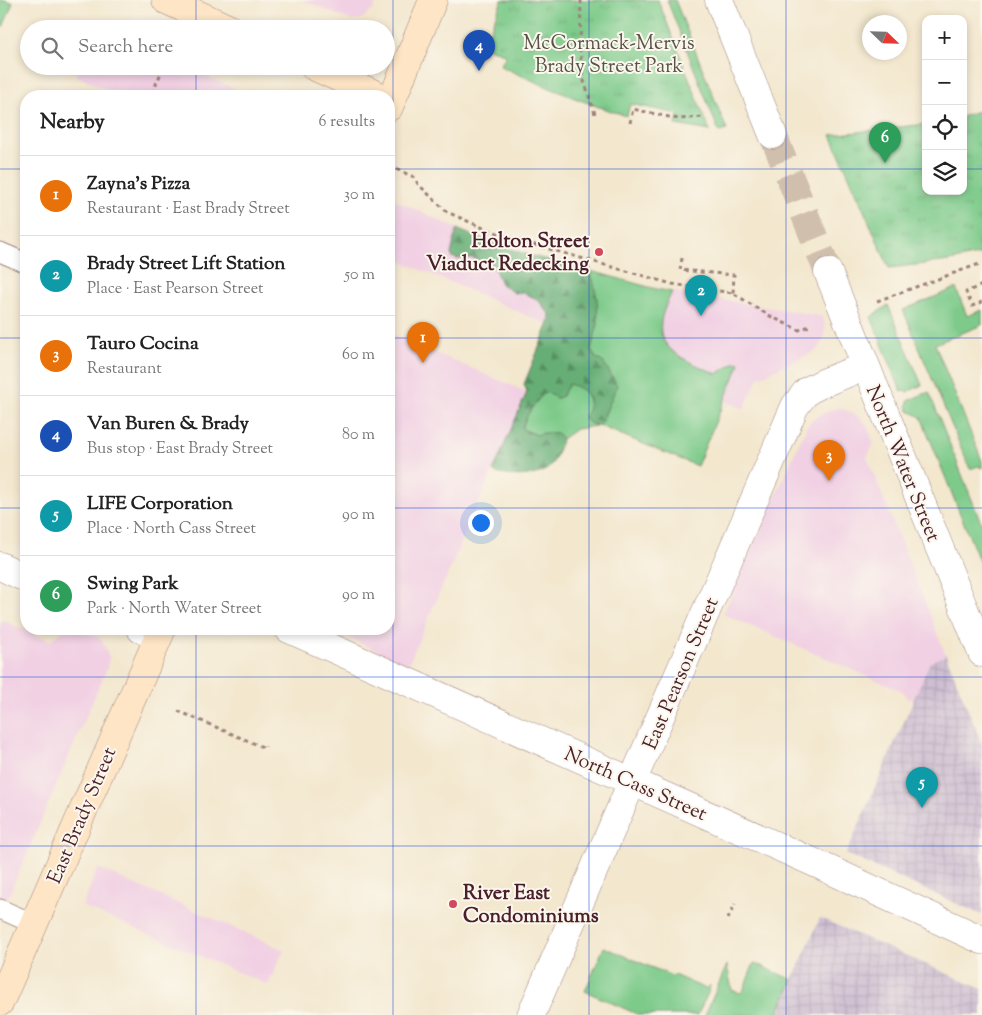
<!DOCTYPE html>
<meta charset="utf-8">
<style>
body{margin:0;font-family:"Sorts Mill Goudy",serif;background:#f6f6f6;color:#222}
.controls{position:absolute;right:15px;top:15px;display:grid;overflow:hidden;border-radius:10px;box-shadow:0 2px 8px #0003}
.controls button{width:45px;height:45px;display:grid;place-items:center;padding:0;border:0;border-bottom:1px solid #e0e0e0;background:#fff;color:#222;font:25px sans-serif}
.compass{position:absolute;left:862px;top:15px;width:45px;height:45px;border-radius:50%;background:#fff;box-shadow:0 2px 8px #0003;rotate:113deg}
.you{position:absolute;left:480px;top:522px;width:18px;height:18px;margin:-12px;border:4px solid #fff;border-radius:50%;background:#1a73e8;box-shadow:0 0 0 8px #1a73e833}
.badge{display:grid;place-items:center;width:32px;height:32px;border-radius:50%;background:#d1495b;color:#fff;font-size:16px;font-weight:700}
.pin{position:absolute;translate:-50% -41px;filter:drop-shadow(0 1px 2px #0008)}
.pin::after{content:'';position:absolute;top:26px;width:18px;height:15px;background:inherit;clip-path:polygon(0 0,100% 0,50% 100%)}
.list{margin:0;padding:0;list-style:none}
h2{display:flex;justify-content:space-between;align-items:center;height:65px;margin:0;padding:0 20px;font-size:21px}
h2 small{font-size:16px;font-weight:400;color:#767676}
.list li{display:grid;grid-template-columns:32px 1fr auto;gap:15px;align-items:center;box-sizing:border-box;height:80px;padding:0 20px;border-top:1px solid #e0e0e0}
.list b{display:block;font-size:19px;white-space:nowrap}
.list p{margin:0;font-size:16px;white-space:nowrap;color:#767676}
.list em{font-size:16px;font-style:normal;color:#767676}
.icon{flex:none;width:28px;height:28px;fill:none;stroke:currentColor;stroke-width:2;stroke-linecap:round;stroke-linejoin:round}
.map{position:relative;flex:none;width:982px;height:1015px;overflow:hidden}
.search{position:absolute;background:#fff;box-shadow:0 2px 8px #0003;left:20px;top:20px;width:375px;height:55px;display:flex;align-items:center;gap:12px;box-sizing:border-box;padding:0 18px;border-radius:28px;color:#767676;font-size:19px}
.panel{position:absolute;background:#fff;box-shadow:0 2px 8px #0003;left:20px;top:90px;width:375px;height:545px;border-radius:20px}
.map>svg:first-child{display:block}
</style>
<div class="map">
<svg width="982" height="1015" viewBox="0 0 982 1015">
<defs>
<pattern id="industrial-grid" width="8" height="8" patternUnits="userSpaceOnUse" patternTransform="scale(1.25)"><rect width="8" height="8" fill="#cebed1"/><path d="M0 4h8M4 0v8" fill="none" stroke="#b2a3b4"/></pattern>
<pattern id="forest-firs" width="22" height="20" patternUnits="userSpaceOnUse" patternTransform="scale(1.25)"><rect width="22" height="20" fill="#66ae76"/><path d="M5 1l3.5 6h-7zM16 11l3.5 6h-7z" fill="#568d61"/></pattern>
<pattern id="park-tufts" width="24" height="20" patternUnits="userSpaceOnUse" patternTransform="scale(1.25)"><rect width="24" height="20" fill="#7dca8a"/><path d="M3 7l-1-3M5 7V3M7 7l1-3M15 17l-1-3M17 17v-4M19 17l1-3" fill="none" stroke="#6ead77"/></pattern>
</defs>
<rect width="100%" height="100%" fill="#fbf7ec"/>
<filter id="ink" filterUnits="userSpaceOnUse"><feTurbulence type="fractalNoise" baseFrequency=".02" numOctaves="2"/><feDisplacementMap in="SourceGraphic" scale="10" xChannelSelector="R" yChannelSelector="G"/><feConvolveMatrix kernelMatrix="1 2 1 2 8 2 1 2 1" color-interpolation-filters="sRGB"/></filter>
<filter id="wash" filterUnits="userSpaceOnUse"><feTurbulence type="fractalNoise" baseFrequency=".0096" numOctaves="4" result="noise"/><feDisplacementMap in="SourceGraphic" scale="20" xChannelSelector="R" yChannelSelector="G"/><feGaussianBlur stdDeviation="1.12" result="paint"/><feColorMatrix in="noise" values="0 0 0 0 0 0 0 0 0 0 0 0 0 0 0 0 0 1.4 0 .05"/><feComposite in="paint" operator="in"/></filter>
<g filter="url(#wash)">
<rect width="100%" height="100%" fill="#f3e7ce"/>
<path fill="#f1d0e3" d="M302,0H377L373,10L363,18L352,21Z
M80,66H184L251,96H122L76,76Z
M396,200L477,238L551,261L656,289L822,316L825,326L824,337L820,347L810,354L759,377L744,409L389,256V216Z
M389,333L527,392L408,665L329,629H389Z
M841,408L860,417L866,424L874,443L867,457L946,655L930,662L914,700L906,698L904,692L723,614L807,426L812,420L820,415L830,410Z
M2,620L50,641L65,629H82L102,640L109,657L107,668L0,916V626Z
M98,868L284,950L268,985L82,906Z"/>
<path fill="url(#industrial-grid)" d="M946,655L982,744V915L846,854L930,662Z
M820,918L982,989V1015H777Z"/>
<path fill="#7dca8a" stroke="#64745a" d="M0,0H5L13,3L3,27L0,25Z
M667,0H675L727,130L719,132Z
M591,271L656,289L672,292C668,301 662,312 661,322C656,353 694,363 717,374L735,362L740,363L697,466L600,426L617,385L604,363L595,357L591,349C599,316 598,303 591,271Z
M956,288L967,316L982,310V325L935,344L982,461V468L978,466L970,469L903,310Z
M888,305L922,385L907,392L901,391L871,317Z
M569,384C592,390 590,403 590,423L596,426L576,429L562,439L557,433H543L537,435L522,429C525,416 536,400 546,391L556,398L561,397Z
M929,392L982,525V568L921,417L909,411L907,405L909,400Z
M604,947L672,976L674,975L706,989L710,985C709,995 701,1005 698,1015H639L585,991Z
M754,963L793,980L777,1015H705L727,965L732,990L740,993L743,991Z"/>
<path fill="url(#forest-firs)" stroke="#586650" d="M457,229C500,248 545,260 591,271L597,298L598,324L591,349L595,357L604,363L617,385L600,426L589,423L584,417C586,414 589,410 589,406C592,394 579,387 569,384L561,397L556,398L546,392C536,400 525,416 522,429L537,435L543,433H557L562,439C559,449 555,464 546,470C538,477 501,478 493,471L527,392L524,384L549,323L550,315L538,300L523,292L514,293L501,284L493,265L472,258L457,259L452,257L451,254Z"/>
<path fill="url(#park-tufts)" stroke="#64745a" d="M502,0H658L710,131L676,125L678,114L630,104L627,116C583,103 542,85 500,66L506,55L484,46Z
M982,110V254L950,261L889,268L831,135L926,124V191H963V116Z"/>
</g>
<g filter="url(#ink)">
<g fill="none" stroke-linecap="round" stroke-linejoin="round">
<path stroke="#d1bfad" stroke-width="28" stroke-dasharray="28 14" stroke-linecap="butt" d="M773,135L828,272"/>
<g stroke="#9e837c" stroke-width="21">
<path id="lane" d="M0,252L26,263
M0,909L34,924"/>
</g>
<g stroke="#9e837c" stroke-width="29">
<path id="street" d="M719,0L773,135
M828,272L982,653
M0,566L26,578
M141,629L158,637
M289,629L815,863L982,940
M531,1015L795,406L807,391L823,383L865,366"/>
</g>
<g stroke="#9e837c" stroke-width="29">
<path id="secondary" d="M166,0L230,29
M313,66L379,96
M389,107L433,0
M0,1002L162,629"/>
</g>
<path stroke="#9e837c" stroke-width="3" stroke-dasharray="4 4" stroke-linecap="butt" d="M581,0L580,50L583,78L595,114
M152,93L161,73
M630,123L633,109L678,119L703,117
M389,166L414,177L418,184L447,212L481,227L514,239L672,284L733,293L768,315L799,330L812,325
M682,258L680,270L734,275L733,293
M982,285L966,292L972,306L982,302
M877,301L982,263
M178,711L265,748V746
M728,919L735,904"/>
<use href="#lane" stroke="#fff" stroke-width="19"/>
<use href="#street" stroke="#fff" stroke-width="28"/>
<use href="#secondary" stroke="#fde5c5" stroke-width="28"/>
</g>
</g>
<path fill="none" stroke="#1d4ed8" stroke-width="1" stroke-opacity="0.55" d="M196,0V29M393,0V1015M589,0V1015M786,0V1015M196,66V96M0,169H26M389,169H926M963,169H982M0,338H26M389,338H982M0,508H26M389,508H982M196,629V1015M0,677H982M0,846H982"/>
<g fill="#d1495b" stroke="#fbf7ec" stroke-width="2">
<circle cx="599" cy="252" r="5"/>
<circle cx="453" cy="904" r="5"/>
</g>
<g text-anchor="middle" stroke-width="4" stroke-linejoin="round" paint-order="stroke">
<g font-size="20" fill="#595248" stroke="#fbf7ec">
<text x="609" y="49">McCormack-Mervis<tspan x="609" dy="23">Brady Street Park</tspan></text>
</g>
<g font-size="20" font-weight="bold" fill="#4a1f2b" stroke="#fbf7ec" text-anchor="end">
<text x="589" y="247">Holton Street<tspan x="589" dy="23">Viaduct Redecking</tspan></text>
<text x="463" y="899" text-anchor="start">River East<tspan x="463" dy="23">Condominiums</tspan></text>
</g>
<g font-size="20" fill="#4a1f2b" stroke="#fbf7ec">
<text transform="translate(904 463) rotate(68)" y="7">North Water Street</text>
<text transform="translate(680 673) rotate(-67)" y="7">East Pearson Street</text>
<text transform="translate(636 783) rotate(24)" y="7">North Cass Street</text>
<text transform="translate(81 815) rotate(-67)" y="7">East Brady Street</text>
</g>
</g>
</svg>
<div class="controls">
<button>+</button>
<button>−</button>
<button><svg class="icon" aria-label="locate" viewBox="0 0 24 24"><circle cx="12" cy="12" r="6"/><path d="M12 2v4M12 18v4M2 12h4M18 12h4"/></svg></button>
<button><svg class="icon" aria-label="layers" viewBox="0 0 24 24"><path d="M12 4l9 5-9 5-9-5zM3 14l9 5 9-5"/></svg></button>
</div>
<svg class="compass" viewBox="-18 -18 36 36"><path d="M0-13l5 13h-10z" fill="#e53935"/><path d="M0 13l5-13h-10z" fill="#767676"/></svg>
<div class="you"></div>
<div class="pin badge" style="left:423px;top:363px;background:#e8710a">1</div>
<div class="pin badge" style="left:701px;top:316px;background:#0f9aa8">2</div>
<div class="pin badge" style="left:829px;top:481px;background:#e8710a">3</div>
<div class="pin badge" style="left:479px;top:71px;background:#1a4fb4">4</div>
<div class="pin badge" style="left:922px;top:808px;background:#0f9aa8">5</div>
<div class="pin badge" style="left:885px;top:163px;background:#2e9e5b">6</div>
<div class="search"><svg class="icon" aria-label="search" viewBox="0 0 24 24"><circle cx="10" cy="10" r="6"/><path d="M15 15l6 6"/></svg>Search here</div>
<section class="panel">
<h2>Nearby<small>6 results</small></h2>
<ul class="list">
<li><span class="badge" style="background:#e8710a">1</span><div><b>Zayna's Pizza</b><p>Restaurant · East Brady Street</p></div><em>30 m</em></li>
<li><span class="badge" style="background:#0f9aa8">2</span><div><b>Brady Street Lift Station</b><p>Place · East Pearson Street</p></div><em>50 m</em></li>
<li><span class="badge" style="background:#e8710a">3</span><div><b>Tauro Cocina</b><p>Restaurant</p></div><em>60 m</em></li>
<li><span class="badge" style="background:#1a4fb4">4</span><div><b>Van Buren &amp; Brady</b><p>Bus stop · East Brady Street</p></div><em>80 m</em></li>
<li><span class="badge" style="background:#0f9aa8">5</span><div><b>LIFE Corporation</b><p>Place · North Cass Street</p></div><em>90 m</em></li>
<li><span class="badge" style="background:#2e9e5b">6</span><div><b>Swing Park</b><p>Park · North Water Street</p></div><em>90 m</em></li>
</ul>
</section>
</div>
